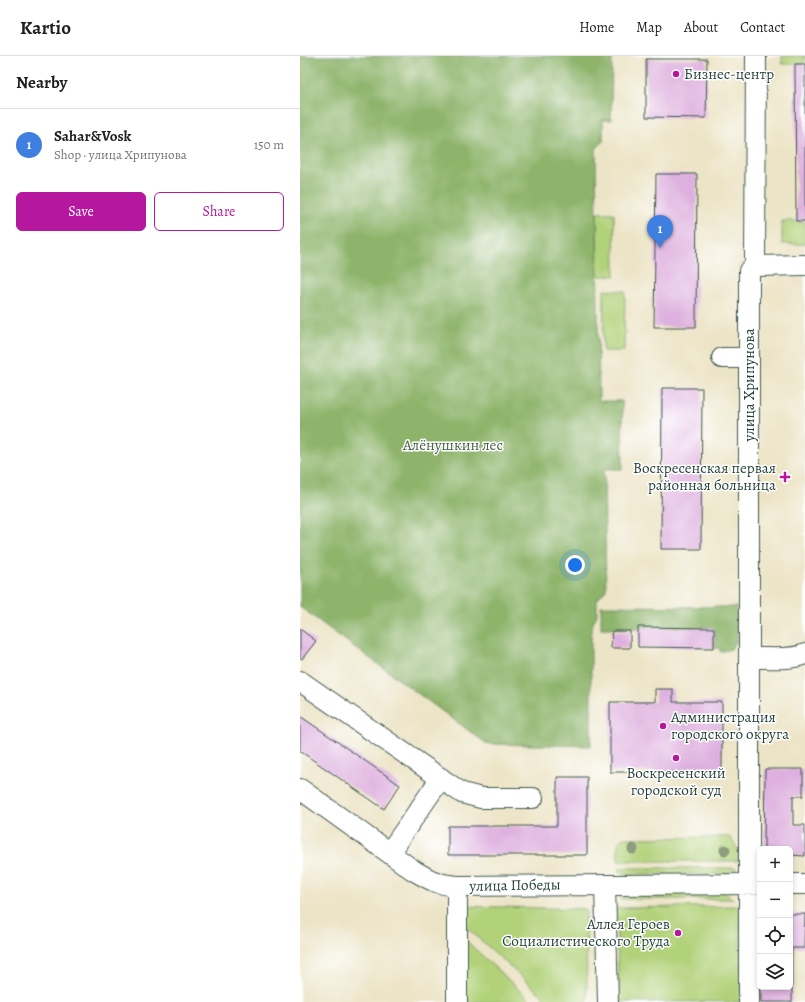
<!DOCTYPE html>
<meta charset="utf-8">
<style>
body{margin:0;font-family:Alegreya,serif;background:#f6f6f6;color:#202124}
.controls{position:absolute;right:12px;bottom:12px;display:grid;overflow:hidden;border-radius:6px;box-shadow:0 2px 6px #0003}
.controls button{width:36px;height:36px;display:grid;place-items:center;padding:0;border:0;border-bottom:1px solid #e0e0e0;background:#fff;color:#202124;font:20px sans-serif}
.you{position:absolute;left:275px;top:509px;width:14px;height:14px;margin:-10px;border:3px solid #fff;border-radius:50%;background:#1a73e8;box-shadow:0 0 0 6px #1a73e833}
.badge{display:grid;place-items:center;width:26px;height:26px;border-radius:50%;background:#b5179e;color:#fff;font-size:13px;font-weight:700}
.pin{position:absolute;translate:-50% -33px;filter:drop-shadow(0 1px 2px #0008)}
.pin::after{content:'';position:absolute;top:21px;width:14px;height:12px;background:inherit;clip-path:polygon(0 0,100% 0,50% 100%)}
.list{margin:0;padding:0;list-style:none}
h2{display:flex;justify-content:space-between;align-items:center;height:52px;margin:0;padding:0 16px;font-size:17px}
h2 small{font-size:13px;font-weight:400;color:#757577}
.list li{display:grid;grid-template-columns:26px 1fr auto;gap:12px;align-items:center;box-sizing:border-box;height:72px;padding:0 16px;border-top:1px solid #e0e0e0}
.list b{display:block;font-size:15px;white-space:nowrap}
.list p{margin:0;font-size:13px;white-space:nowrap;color:#757577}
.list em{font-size:13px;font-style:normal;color:#757577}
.actions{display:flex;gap:8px;padding:12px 16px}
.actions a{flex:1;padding:9px 0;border:1px solid #b5179e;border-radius:6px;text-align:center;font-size:14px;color:#b5179e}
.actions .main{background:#b5179e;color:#fff}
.icon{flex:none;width:22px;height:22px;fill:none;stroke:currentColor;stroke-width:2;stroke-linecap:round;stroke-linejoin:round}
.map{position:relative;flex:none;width:505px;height:946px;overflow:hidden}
header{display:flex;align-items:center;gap:24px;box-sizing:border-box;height:56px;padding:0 20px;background:#fff;border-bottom:1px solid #e0e0e0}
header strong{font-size:19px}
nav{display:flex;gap:22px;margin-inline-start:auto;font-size:14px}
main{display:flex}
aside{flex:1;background:#fff}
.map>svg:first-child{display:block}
</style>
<header>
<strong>Kartio</strong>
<nav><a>Home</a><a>Map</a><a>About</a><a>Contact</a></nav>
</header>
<main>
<aside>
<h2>Nearby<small></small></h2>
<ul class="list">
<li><span class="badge" style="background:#3f7fe0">1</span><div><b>Sahar&amp;Vosk</b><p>Shop · улица Хрипунова</p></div><em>150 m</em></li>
</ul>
<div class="actions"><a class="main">Save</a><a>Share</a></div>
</aside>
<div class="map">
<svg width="505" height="946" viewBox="0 0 505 946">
<rect width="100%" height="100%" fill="#fff"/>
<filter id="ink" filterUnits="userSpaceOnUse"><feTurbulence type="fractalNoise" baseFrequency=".025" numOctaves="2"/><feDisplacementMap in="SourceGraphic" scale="8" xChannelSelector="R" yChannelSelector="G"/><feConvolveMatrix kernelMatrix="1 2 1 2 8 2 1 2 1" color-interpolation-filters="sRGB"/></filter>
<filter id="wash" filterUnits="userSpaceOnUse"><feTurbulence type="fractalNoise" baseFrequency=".012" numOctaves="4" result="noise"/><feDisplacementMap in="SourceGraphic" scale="16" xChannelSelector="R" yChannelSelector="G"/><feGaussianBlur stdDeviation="0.9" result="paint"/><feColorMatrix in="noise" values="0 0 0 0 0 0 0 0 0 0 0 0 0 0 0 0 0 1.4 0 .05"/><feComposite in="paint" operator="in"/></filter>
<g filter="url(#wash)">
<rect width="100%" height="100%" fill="#ece4c6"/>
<path fill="#b2d27a" stroke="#688857" d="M482,0H505V8H482Z
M297,157H314L315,220H298Z
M482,165H505V188H482Z
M304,234L325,235L324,295H303Z
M429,781C437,789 438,794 439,805H318C318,796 315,787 323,782Z
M320,812H433L437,813L432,818H324L319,814Z
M327,836H423L429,839L433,843H320L322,839Z
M162,850L286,853L287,946H249L162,867Z
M440,850L442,946H319L316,852Z
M162,881L232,946H162Z"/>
<path fill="#8db46a" stroke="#56784f" d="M0,0H312L311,64H303V85L296,93L299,345H322L323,413H304L306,534L297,544V559L291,571V690L187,688L0,551Z
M301,550L437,551V585L431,593L420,596V592H414V572H301Z"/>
<g id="blocks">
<path fill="#deb0df" d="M346,3H407L406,62L346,61Z
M495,8H505V165H496Z
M356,118H397L396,271H354Z
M362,332H402L401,493H361Z
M338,571L414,572V592L338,591Z
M0,573L16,585L2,603L0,602Z
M312,575H330V592H311Z
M355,633H373V646H422V716H310V646H355Z
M0,660L100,729L84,753L0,695Z
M465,713H503V740H493V769H505V800L490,799V793H464Z
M257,721H287V799H148V770H257Z
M490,858H505L504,892H492V946H461V931H490Z"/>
</g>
</g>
<g filter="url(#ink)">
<use href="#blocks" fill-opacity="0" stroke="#3e564a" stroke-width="1"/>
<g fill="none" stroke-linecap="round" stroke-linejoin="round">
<g stroke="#3e564a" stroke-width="22">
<path id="minor" d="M455,210L505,209
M422,302H449
M449,602C465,601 490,605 505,598
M0,625L162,737L181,742H233
M0,733L113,814C130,824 136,828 157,830L460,828
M89,797L141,722
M490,828H505
M305,829L308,946
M157,830V946
M449,946V215L455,210L456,0"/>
</g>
<use href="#minor" stroke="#fff" stroke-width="20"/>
</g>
<g fill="#909c80">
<circle cx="333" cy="793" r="5.5"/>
<circle cx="425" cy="794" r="5.5"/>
</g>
</g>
<g fill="#b5179e" stroke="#fff" stroke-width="1.5">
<circle cx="376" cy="18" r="4"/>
<path d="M483 415h4v4h4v4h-4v4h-4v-4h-4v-4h4z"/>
<circle cx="363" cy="670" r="4"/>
<circle cx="376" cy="702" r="4"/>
<circle cx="378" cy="877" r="4"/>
</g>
<g text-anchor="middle" stroke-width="3" stroke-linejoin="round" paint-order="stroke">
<g font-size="15" fill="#1f3d34" stroke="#fff" text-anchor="start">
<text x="384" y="23">Бизнес-центр</text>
<text x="476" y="417" text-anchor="end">Воскресенская первая<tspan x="476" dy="17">районная больница</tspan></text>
<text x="371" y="666">Администрация<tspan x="371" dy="17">городского округа</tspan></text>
<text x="376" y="722" text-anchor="middle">Воскресенский<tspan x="376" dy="17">городской суд</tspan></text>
<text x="370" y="873" text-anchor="end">Аллея Героев<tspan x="370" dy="17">Социалистического Труда</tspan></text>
</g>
<g font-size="15" fill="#1f3d34" stroke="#fff">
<text transform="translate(449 329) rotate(-90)" y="5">улица Хрипунова</text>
<text transform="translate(215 829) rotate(-1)" y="5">улица Победы</text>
</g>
<g font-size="15" fill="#446246" stroke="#fff">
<text x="153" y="394">Алёнушкин лес</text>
</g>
</g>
</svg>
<div class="controls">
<button>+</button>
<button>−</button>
<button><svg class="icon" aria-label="locate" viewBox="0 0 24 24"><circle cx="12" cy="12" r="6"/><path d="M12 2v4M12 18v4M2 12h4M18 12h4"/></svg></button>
<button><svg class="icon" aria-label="layers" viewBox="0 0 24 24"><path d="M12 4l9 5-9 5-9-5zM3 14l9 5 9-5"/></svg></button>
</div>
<div class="you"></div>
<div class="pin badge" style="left:360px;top:192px;background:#3f7fe0">1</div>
</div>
</main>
